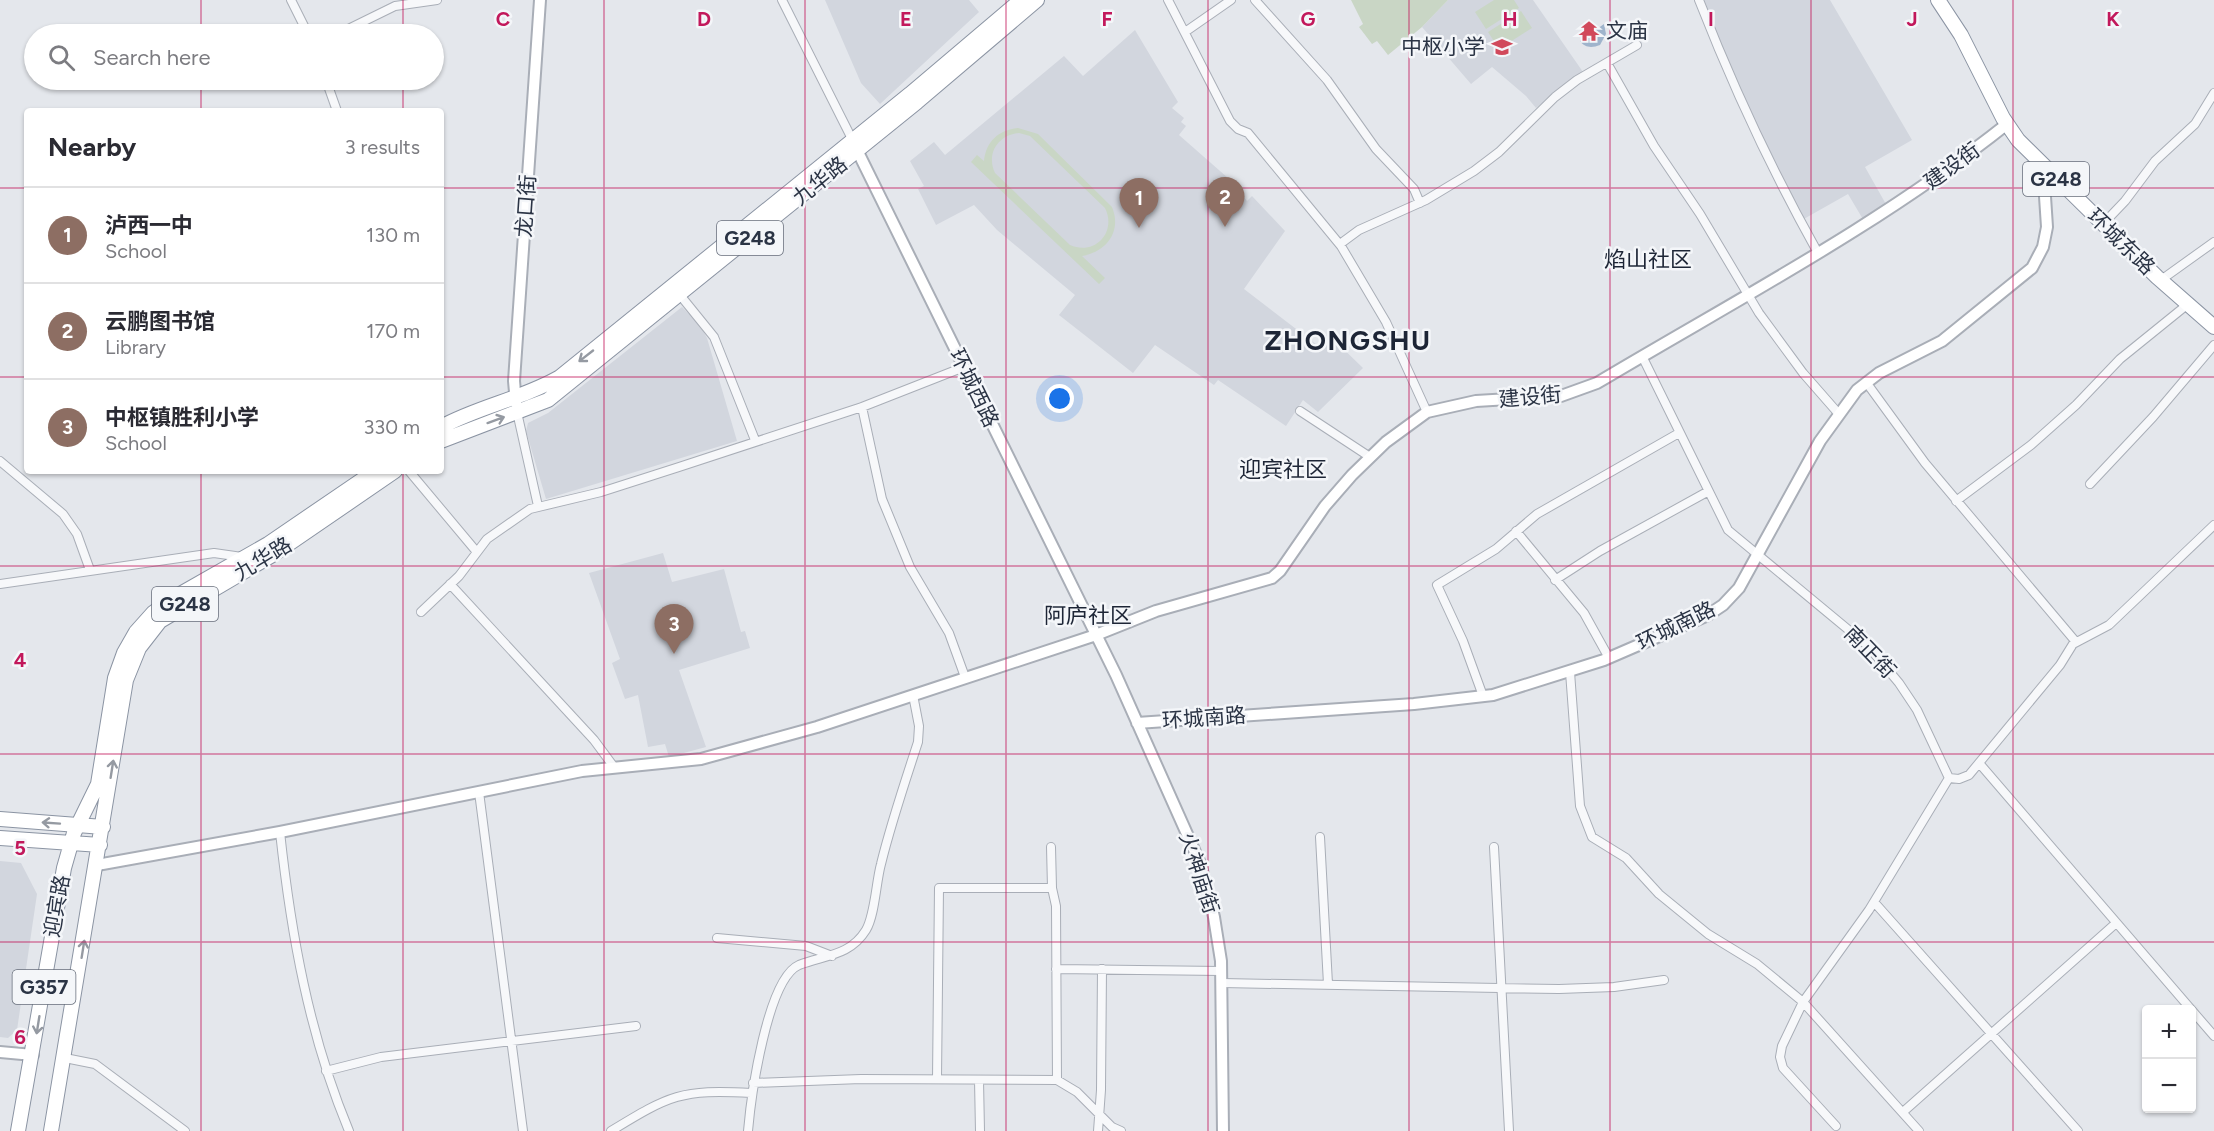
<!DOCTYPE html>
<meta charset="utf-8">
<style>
body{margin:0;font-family:Figtree,"Noto Sans SC",sans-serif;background:#f2f2f3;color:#2b2b33}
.controls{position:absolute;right:18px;bottom:18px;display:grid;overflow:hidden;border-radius:6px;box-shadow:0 2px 4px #0004}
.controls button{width:54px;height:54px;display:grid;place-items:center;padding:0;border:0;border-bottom:2px solid #e1e1e2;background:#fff;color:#2b2b33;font:30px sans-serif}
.you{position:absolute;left:1060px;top:399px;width:21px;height:21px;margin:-15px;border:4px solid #fff;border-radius:50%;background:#1a73e8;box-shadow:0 0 0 9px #1a73e833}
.badge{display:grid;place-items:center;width:39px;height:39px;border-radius:50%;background:#0f766e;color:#fff;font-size:20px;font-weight:700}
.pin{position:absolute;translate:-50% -50px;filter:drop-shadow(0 2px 3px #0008)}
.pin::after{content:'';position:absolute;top:32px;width:21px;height:18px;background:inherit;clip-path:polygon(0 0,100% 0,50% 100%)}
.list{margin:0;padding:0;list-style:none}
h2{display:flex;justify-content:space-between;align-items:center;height:78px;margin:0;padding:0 24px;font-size:26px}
h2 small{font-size:20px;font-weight:400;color:#7c7c81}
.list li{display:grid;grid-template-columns:39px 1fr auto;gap:18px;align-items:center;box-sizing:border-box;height:96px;padding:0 24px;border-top:2px solid #e1e1e2}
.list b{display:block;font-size:22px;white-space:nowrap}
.list p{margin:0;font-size:20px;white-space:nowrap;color:#7c7c81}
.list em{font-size:20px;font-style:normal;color:#7c7c81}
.icon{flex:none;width:33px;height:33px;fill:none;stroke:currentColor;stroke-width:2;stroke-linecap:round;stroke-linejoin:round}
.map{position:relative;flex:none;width:2214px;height:1131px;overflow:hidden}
.search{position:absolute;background:#fff;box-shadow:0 2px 4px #0004;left:24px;top:24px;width:420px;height:66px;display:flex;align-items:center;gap:15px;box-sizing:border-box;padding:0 21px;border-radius:33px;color:#7c7c81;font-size:22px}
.panel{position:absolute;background:#fff;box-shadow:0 2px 4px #0004;left:24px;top:108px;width:420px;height:366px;border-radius:6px}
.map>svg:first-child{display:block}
</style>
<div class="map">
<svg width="2214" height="1131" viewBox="0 0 2214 1131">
<rect width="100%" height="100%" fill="#e4e7ec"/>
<path fill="#d2d6de" d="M825,0H969L979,12L880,104L861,83Z
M1448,0H1533L1583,72L1536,108L1526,96L1492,67L1471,84L1422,27Z
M1700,0H1830L1912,140L1865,167L1887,206L1864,221L1848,194L1802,220L1734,82Z
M1135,30L1178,102L1172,108L1184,118L1181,122L1186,126L1179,135L1228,178L1247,201L1252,196L1285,231L1244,289L1317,345L1328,334L1363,368L1318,412L1303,400L1286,426L1218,380L1214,385L1155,345L1133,373L1059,315L1075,295L997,230L974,205L936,225L918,189L924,186L910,161L934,142L945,155L1064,56L1083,76Z
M682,307L700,325L707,338L737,441L546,499L526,431L528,423L548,413Z
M663,553L672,582L724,569L741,632L745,631L750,648L679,670L706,747L669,757L665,744L648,747L638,695L625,699L612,663L620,659L589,573Z
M0,861L21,863L37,894L17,1030L8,1038L0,1037Z"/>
<path fill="#c9d6c5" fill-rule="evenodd" d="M1351,0H1448L1422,27L1388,55L1377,41L1372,44L1359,27L1363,24Z
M1494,0H1514L1519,8L1486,29L1475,12Z
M1521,11L1532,28L1499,49L1488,32Z
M1018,128L1038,134L1112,207C1122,231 1107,252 1082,256L1105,278L1099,284L971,162L977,155L984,161C986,142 998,130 1018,128ZM1019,133L1030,136L1105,208C1117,232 1095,256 1070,245L995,173C986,154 998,135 1019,133Z"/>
<path fill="#9fb4cc" d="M1604,24L1606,34L1600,45C1592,48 1585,48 1580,41Z"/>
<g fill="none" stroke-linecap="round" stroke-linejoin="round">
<g stroke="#a9aeb7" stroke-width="10">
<path id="street" d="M291,0L308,34
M782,0L853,141
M1168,0L1230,121L1238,129L1248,133L1341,246L1386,322L1427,412
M1255,0L1327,80L1376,149L1414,189L1420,203
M1699,0C1733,87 1772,171 1818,253
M1185,32L1231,0
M338,34L395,6L437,0
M1607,63L1654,146L1700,214L1759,313L1803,373L1838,413
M326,80L337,111
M2103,224L2125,201L2155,161L2195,124L2214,93
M1340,244L1359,230L1426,200L1474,171L1499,152L1555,97L1577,80L1637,45
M2161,280L2214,242
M680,295L714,337L755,440
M1642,356L1728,530L1868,646L1899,683L1917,710L1949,778
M1866,382L1925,463L2076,642
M862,407L882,499L910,567L949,633L965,677
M1300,411L1370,457
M517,412L538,506
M0,461L63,514L77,534L90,570
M409,471L476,551
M2090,484L2153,417L2214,345
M1956,501L2031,445L2076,405L2120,359L2188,304
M1516,531L1584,613L1609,658
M1555,580L1600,551L1707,492
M0,584L214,553L242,557
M450,584L594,740L614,767
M421,612L459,576L487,539L530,509L601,492L679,467L862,407L964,367
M1570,672L1580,806L1592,837L1626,858L1659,894L1708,934L1757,964L1803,1002L1919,1131
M1483,696L1463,641L1437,585L1496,549L1537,514L1679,433
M1979,763L2214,1036
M1949,778L1959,779L1969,775L2060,665L2073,644L2109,625L2214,525
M479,792L523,1131
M280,832C291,934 309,1035 349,1131
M1320,837L1328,984
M1051,847L1052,888L1056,906L1057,1080
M1494,847L1509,1131
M1874,902L2078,1131
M717,938L806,946L832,956
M1056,969L1221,971
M1222,983L1559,989L1614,987L1664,980
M65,1058L95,1064L185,1131
M326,1071L381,1057L636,1026
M937,1079L939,888H1052
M979,1080L980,1131
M753,1083L861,1079L1057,1080L1077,1092L1112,1127L1121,1131
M1903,1112L2115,924
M1836,1126L1783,1068L1780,1057L1782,1046L1803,1002L1869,910L1949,778
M611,1131C670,1095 681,1089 751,1093
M748,1131C751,1097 767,979 799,965C825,955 850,956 866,930C875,915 876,882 881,864C891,823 905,782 918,742L919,726L913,695
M1098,1131L1101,1090L1102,969"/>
</g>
<g stroke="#a9aeb7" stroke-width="14">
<path id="secondary" d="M854,144L1116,675L1200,863L1214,917L1221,961L1223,1131
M516,403L514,381L540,0
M1137,723L1414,704L1493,695L1604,660L1708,615L1723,605L1739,588L1820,441L1857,390L1879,373L1942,341L2032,268L2043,247L2047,227L2043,166
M97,865L280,832L582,771L701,759L817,727L1096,635L1156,611L1272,578L1280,571L1325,506L1352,475L1386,442L1427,412L1476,401L1561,396L1597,383C1736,300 1880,225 2007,124
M0,1052L33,1055"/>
</g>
<g stroke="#8b94a3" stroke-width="16">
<path id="highway" d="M1938,0L1961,35L2003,118L2018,140L2157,277L2214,327
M441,427C479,406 522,399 560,377L910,94L1021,0
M441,441L548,400L917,102L1037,0
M0,819L103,827
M0,838L100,845
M18,1131L64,868L74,833L98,784L115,678L124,653L136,632L153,613L175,597L268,544L375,471
M51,1131L126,680L139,648L160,621L274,554L395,471"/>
</g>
<use href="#street" stroke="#f7f8fa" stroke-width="8"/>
<use href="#secondary" stroke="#fff" stroke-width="10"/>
<use href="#highway" stroke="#fff" stroke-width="14"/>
</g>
<defs><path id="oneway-shaft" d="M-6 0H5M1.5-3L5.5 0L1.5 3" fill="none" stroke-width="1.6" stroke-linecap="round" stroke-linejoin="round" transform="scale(1.5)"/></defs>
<g stroke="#959aa2">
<use href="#oneway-shaft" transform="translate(586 356) rotate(142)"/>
<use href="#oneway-shaft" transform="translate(496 420) rotate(-20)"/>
<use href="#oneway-shaft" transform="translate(112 769) rotate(-81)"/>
<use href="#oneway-shaft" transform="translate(51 823) rotate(-176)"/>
<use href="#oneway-shaft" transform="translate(83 949) rotate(-81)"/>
<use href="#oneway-shaft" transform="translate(38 1025) rotate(99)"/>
</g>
<path fill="none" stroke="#c2185b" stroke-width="1.5" stroke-opacity="0.55" d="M201,0V34M403,0V34M604,0V1131M805,0V1131M1006,0V1131M1208,0V1131M1409,0V1131M1610,0V1131M1811,0V1131M2013,0V1131M201,80V111M403,80V111M0,188H27M441,188H2214M0,377H27M441,377H2214M201,471V1131M403,471V1131M0,566H2214M0,754H2214M0,942H2214"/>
<defs>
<g id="temple-bare" transform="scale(1.62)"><path d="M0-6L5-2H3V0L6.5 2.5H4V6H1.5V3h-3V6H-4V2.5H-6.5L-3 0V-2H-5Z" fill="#d1495b" stroke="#f4f6f9" stroke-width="2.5" paint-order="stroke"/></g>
<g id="school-bare" transform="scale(1.62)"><path d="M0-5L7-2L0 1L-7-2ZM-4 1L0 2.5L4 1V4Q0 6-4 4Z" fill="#d1495b" stroke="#f4f6f9" stroke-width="2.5" paint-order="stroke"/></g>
</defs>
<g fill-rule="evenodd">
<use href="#temple-bare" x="1589" y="31"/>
<use href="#school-bare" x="1502" y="47"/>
</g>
<g text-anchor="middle" stroke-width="5" stroke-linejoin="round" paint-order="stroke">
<g fill="#f4f6f9" stroke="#676e7b" stroke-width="1.5">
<rect x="2023" y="162" width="66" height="34" rx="4.5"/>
<rect x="717" y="221" width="66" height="34" rx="4.5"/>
<rect x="152" y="587" width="66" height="34" rx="4.5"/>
<rect x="12.5" y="970" width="63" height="34" rx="4.5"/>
</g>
<g font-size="20" font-weight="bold" fill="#2b3445">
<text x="2056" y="186">G248</text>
<text x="750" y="245">G248</text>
<text x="185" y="611">G248</text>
<text x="44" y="994">G357</text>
</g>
<g font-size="21" fill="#2b3445" stroke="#f4f6f9" text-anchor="start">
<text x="1606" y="38">文庙</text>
<text x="1485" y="54" text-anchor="end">中枢小学</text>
</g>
<g font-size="21" fill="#2b3445" stroke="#f4f6f9">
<text transform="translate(1952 166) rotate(-36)" y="7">建设街</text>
<text transform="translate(820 181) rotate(-39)" y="7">九华路</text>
<text transform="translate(526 206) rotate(-86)" y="7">龙口街</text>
<text transform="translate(2121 242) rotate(44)" y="7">环城东路</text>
<text transform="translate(974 388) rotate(64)" y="7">环城西路</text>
<text transform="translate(1530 397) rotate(-5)" y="7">建设街</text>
<text transform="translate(263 559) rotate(-31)" y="7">九华路</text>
<text transform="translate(1676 626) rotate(-26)" y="7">环城南路</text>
<text transform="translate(1870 652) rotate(46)" y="7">南正街</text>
<text transform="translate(1204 718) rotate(-4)" y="7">环城南路</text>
<text transform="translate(1199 873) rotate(72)" y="7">火神庙街</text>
<text transform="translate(57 906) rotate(-80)" y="7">迎宾路</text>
</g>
<g font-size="22" fill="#1d2536" stroke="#f4f6f9">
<text x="1648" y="267">焰山社区</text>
<text x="1283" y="477">迎宾社区</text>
<text x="1088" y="623">阿庐社区</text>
</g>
<g font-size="27" font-weight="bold" letter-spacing="1.5" fill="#1d2536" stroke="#f4f6f9">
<text x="1348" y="350">ZHONGSHU</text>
</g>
</g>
<g font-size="20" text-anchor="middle" font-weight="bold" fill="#c2185b" stroke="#f4f6f9" stroke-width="5" stroke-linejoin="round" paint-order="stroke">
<text x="503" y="26">C</text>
<text x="704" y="26">D</text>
<text x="906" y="26">E</text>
<text x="1107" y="26">F</text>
<text x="1308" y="26">G</text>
<text x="1510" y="26">H</text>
<text x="1711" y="26">I</text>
<text x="1912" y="26">J</text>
<text x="2113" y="26">K</text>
<text x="20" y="667">4</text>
<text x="20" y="855">5</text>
<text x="20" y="1044">6</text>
</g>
</svg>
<div class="controls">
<button>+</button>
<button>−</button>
</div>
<div class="you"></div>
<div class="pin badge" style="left:1139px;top:228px;background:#8d6e63">1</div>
<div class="pin badge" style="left:1225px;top:227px;background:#8d6e63">2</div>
<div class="pin badge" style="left:674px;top:654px;background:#8d6e63">3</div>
<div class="search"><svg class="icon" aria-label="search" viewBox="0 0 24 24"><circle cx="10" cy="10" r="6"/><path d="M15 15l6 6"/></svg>Search here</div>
<section class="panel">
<h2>Nearby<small>3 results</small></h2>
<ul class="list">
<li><span class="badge" style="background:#8d6e63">1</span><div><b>泸西一中</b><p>School</p></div><em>130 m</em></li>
<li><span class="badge" style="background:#8d6e63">2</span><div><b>云鹏图书馆</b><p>Library</p></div><em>170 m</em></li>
<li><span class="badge" style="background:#8d6e63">3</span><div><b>中枢镇胜利小学</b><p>School</p></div><em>330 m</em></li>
</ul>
</section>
</div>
